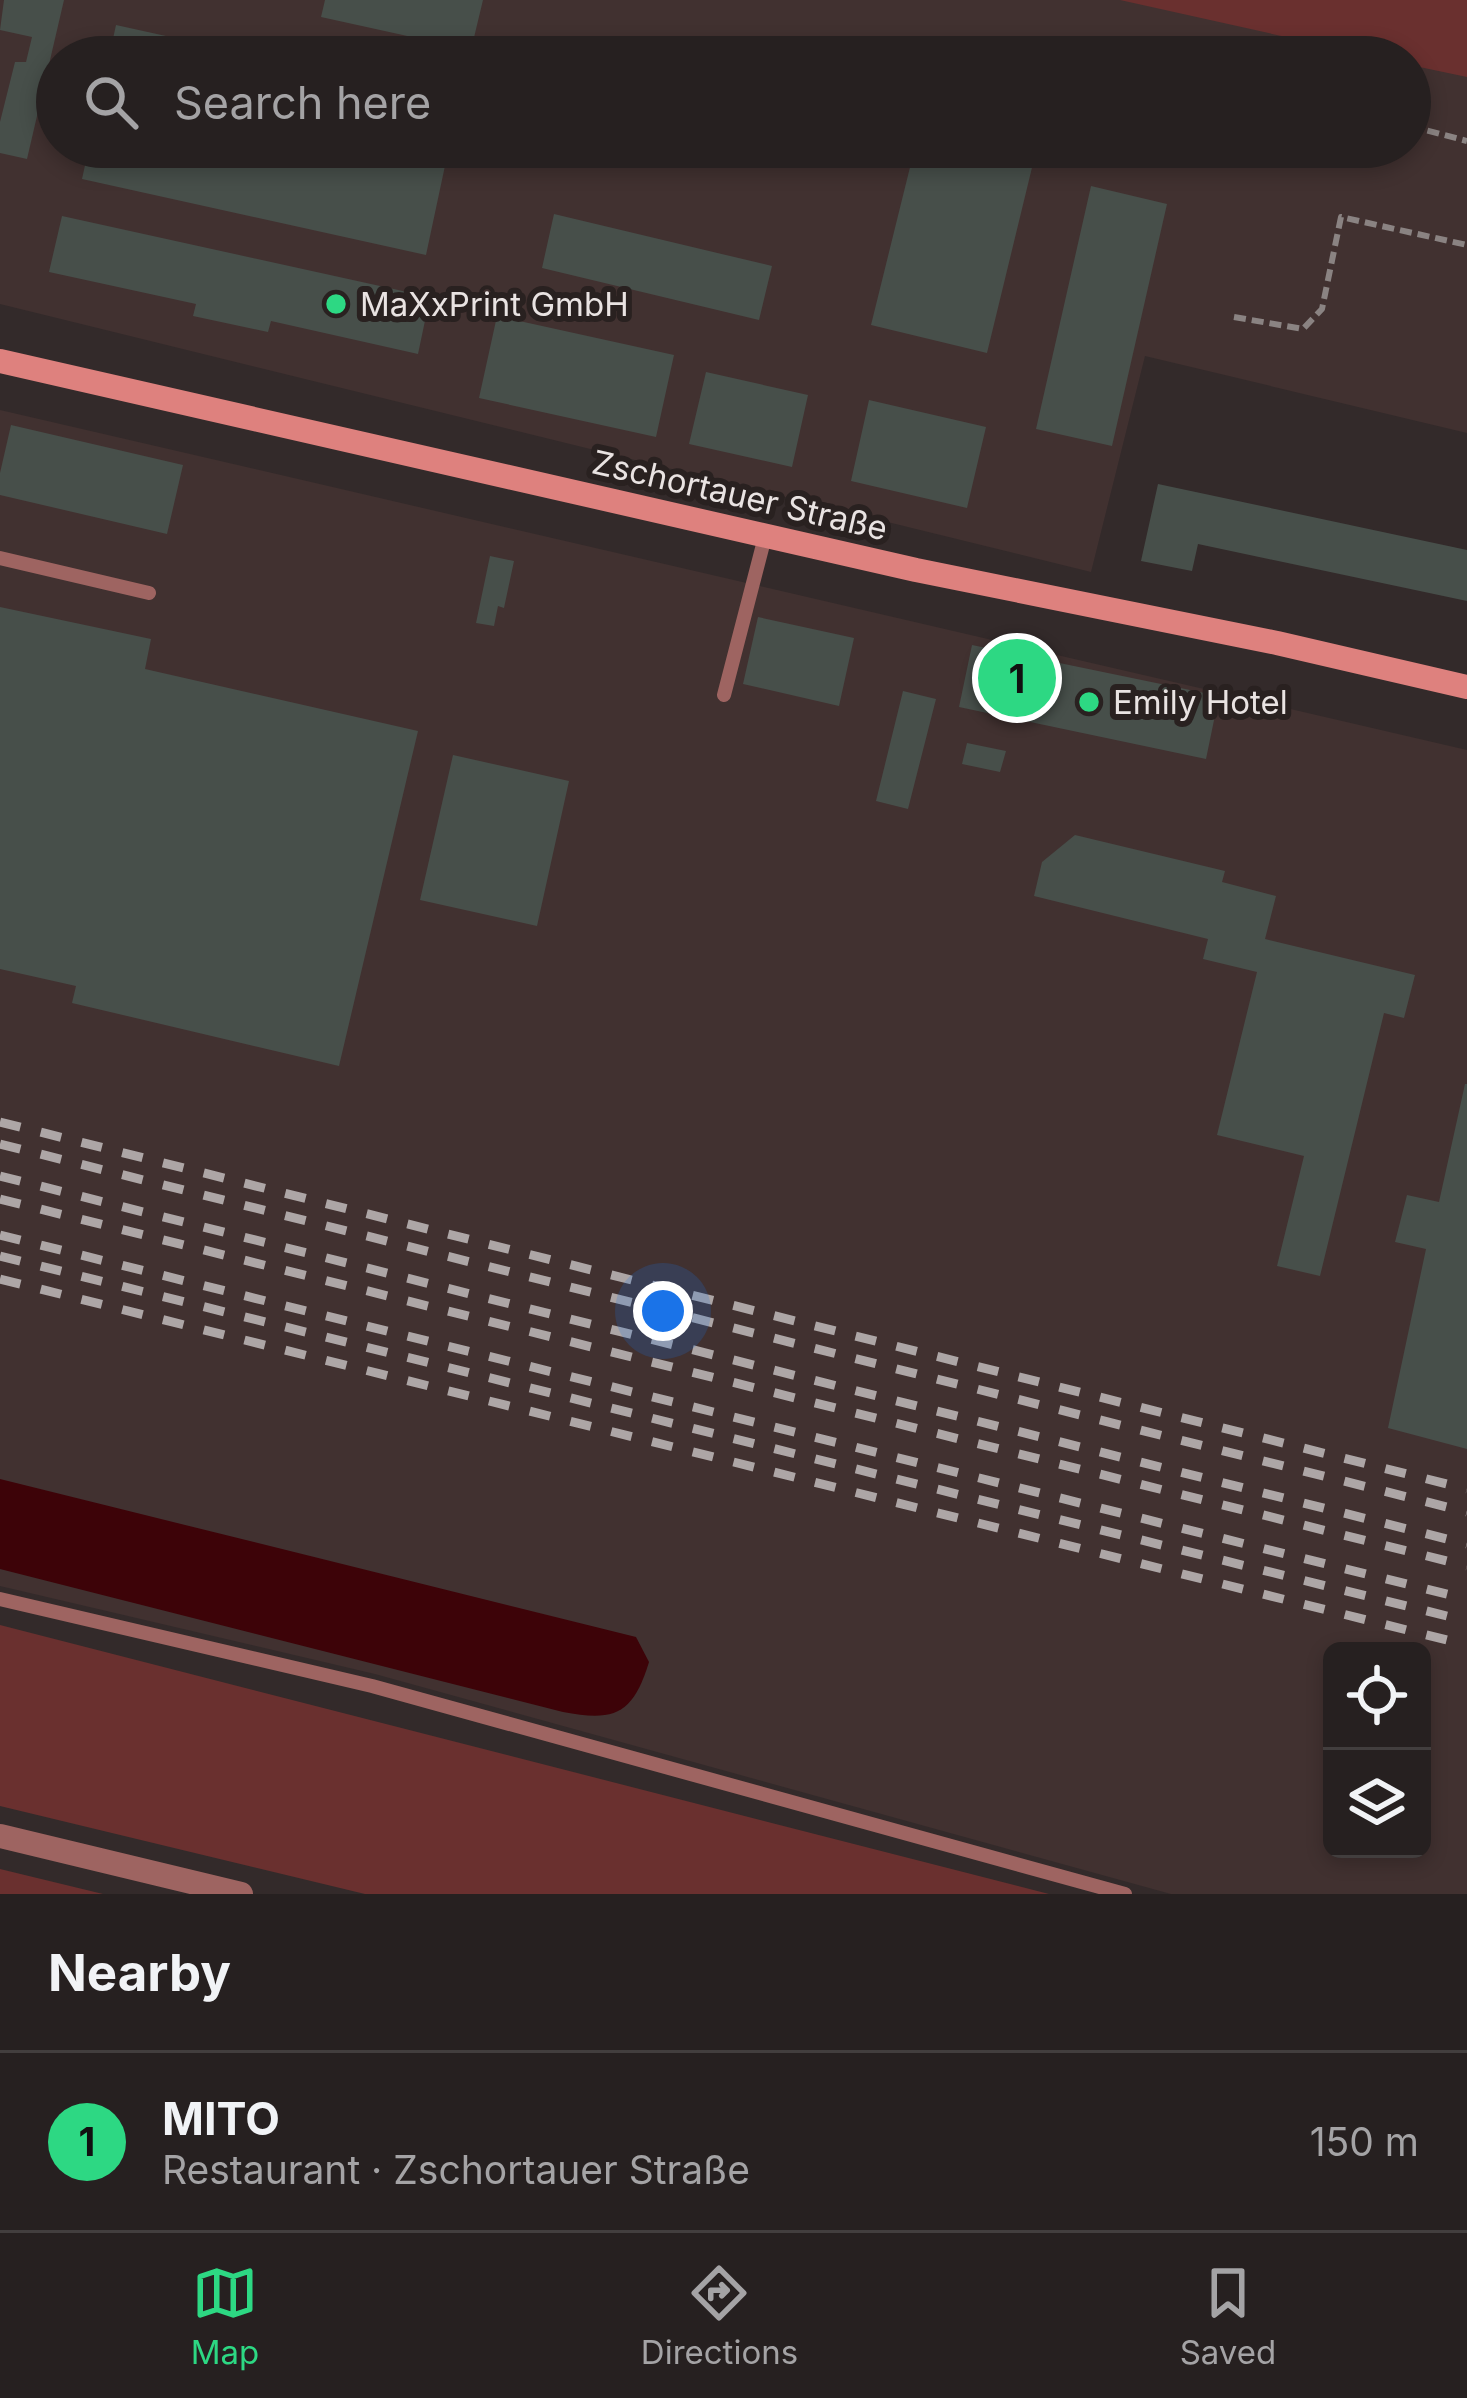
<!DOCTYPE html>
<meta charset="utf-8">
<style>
body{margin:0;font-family:Inter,sans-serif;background:#322d2d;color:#f1f3f6}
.controls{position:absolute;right:36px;bottom:36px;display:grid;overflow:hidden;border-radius:18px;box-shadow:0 6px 18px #0003}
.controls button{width:108px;height:108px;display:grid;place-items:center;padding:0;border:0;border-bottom:3px solid #423e3e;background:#262020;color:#f1f3f6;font:60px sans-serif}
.you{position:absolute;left:663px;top:1311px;width:42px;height:42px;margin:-30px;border:9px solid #fff;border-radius:50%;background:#1a73e8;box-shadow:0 0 0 18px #1a73e833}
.badge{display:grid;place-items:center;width:78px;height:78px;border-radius:50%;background:#2dd883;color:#111;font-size:39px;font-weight:700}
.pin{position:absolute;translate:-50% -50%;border:6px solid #fff;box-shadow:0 3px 12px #0006}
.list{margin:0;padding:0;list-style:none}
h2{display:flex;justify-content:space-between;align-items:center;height:156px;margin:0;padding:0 48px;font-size:51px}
h2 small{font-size:39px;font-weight:400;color:#a4a3a5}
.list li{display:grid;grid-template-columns:78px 1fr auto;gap:36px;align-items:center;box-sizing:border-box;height:180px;padding:0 48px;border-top:3px solid #423e3e}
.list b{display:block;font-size:45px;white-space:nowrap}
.list p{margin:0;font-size:39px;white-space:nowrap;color:#a4a3a5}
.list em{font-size:39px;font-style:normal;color:#a4a3a5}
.icon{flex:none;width:66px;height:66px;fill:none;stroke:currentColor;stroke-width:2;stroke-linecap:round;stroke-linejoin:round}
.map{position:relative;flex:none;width:1467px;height:1894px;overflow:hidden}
.search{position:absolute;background:#262020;box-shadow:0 6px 18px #0003;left:36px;right:36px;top:36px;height:132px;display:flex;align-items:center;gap:30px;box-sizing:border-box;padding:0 42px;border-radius:66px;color:#a4a3a5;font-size:45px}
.sheet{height:336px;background:#262020}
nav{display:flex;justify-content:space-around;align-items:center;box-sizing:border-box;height:168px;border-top:3px solid #423e3e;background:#262020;font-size:33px;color:#a4a3a5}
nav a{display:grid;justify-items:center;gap:6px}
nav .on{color:#2dd883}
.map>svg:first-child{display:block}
</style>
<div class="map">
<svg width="1467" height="1894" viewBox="0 0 1467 1894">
<rect width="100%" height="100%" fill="#332a2a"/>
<path fill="#413130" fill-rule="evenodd" d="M0,0H1467V433L1145,356L1091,572L0,304ZM57,57H1410V147H57Z
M0,410L1467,750V1894H1171L375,1674L0,1586ZM1332,1651H1422V1849H1332Z"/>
<path fill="#6a302f" d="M1120,0H1467V77L1410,65V57H1376Z
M0,1625L1049,1894H365L0,1806Z
M0,1869L103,1894H0Z"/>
<path fill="#3d0308" d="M0,1479L636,1637L649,1662C633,1714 615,1722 563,1712L0,1569Z"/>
<path fill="#474f4a" d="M4,0H64L27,159L0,153V122L15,62H26L32,37L0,30Z
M325,0H483L471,50L321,17Z
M116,25L252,55V57H109Z
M89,147H449L426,255L82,179Z
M915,147H1037L987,353L871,325Z
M1131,147H1180L1176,160Z
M1091,186L1167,204L1112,446L1036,429Z
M554,214L772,266L759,320L542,268Z
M62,216L430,297L418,354L271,321L268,332L193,316L196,304L49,272Z
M497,316L674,355L656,437L479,398Z
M706,372L808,395L792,467L689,444Z
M869,400L986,427L967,508L851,481Z
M11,425L183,465L167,534L0,495V473Z
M1158,484L1467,550V601L1198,544L1192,571L1141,561Z
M490,556L514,561L504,608L498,606L494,626L476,623Z
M0,607L151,639L145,669L418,731L339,1066L72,1003L76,986L0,969Z
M758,617L854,638L839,706L743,684Z
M972,645L1219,696L1206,759L959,707Z
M903,691L936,699L908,809L876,801Z
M967,743L1006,751L1000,772L962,764Z
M453,755L569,781L537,926L420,900Z
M1075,835L1225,871L1222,882L1276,896L1265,939L1415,975L1404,1018L1384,1013L1320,1276L1277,1266L1304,1156L1217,1135L1257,972L1203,959L1208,939L1034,896L1042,862Z
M1465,1084H1467V1449L1388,1428L1426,1249L1395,1242L1407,1195L1439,1202Z"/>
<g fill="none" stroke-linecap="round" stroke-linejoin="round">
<path stroke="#8a8382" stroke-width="6" stroke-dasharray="12 6" stroke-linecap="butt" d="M1410,126L1467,141
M1234,317L1303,329L1322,309L1341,217L1467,245"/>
<path stroke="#9e6461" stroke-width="14" d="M0,558L149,593
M724,695L766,533
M0,1599L372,1686L1125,1894"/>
<path stroke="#9e6461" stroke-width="24" d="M0,1836L241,1894"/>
<path stroke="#de817e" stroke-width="24" d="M0,361L916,570L1277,643L1467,687"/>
<path stroke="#ada6a6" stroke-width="9" stroke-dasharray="21 21" stroke-linecap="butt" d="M0,1122L1467,1489
M0,1144L1467,1512
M0,1176L1467,1544
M0,1199L1467,1566
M0,1235L1467,1599
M0,1256L1467,1621
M0,1279L1467,1645"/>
</g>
<g fill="#2dd883" stroke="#292120" stroke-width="4.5">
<circle cx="336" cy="304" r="12"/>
<circle cx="1089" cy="702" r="12"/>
</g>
<g text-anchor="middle" stroke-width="12" stroke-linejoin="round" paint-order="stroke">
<g font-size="33" fill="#e9e3e2" stroke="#292120" text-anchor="start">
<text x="360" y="316">MaXxPrint GmbH</text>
<text x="1113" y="714">Emily Hotel</text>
</g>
<g font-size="33" fill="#e9e3e2" stroke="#292120">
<text transform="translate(740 495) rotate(13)" y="12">Zschortauer Straße</text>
</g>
</g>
</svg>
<div class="controls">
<button><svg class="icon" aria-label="locate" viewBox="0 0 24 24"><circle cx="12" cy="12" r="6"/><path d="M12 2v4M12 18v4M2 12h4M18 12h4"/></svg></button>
<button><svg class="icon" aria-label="layers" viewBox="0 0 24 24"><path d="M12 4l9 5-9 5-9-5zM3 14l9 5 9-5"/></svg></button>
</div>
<div class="you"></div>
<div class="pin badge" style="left:1017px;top:678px">1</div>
<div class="search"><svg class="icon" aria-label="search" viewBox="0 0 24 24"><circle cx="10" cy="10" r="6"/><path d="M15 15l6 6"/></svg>Search here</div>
</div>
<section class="sheet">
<h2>Nearby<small></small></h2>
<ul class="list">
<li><span class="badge">1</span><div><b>MITO</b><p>Restaurant · Zschortauer Straße</p></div><em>150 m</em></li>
</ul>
</section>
<nav>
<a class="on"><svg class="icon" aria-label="map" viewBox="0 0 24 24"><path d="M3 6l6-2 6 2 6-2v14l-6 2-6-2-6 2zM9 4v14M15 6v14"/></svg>Map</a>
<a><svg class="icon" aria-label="directions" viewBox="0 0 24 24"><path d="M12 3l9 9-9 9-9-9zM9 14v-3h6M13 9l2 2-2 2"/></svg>Directions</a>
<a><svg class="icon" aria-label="saved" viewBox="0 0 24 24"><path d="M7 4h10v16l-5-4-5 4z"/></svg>Saved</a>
</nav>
